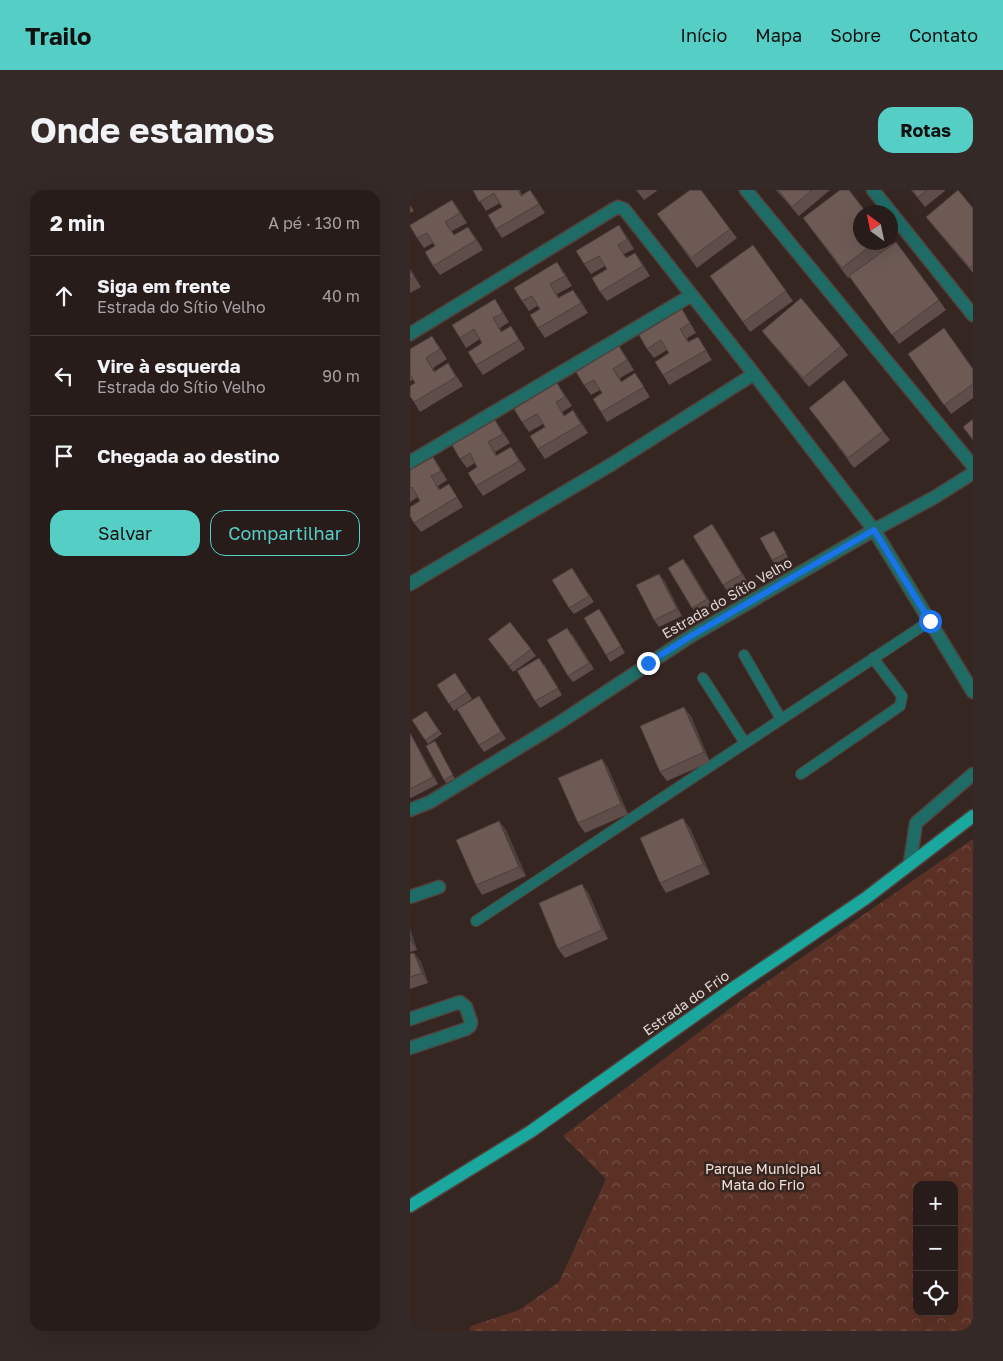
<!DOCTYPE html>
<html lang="pt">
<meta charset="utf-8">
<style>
body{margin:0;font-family:"Golos Text",sans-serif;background:#342927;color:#f1f3f6}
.controls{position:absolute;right:15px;bottom:15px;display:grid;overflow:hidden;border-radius:10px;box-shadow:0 5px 20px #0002}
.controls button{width:45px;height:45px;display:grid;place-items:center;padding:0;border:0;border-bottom:1px solid #443a39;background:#281c1a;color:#f1f3f6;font:25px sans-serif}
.compass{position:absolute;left:443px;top:15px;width:45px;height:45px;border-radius:50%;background:#281c1a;box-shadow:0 5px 20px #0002;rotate:327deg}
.stop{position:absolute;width:15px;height:15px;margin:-11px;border:4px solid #1a73e8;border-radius:50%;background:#fff}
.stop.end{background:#1a73e8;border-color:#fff;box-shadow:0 1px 5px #0008}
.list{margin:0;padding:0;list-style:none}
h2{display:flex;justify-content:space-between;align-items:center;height:65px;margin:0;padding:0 20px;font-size:21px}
h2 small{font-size:16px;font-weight:400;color:#a5a1a2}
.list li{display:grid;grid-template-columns:32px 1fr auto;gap:15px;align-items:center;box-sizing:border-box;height:80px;padding:0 20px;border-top:1px solid #443a39}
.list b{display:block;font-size:19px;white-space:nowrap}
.list p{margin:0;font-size:16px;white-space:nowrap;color:#a5a1a2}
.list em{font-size:16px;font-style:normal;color:#a5a1a2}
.actions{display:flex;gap:10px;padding:15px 20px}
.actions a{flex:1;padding:11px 0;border:1px solid #55cec5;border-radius:15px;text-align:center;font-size:18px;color:#55cec5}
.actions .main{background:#55cec5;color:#111}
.icon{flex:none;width:28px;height:28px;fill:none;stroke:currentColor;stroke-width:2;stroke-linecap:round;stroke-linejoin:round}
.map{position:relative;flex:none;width:563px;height:1141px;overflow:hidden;border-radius:15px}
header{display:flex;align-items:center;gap:30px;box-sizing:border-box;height:70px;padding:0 25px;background:#55cec5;color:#111}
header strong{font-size:24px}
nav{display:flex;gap:28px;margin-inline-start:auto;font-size:18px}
.intro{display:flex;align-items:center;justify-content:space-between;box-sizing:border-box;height:120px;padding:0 30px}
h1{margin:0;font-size:35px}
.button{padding:12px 22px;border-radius:15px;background:#55cec5;color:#111;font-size:18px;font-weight:700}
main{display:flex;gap:30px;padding:0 30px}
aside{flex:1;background:#281c1a;border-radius:15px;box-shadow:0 5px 20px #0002}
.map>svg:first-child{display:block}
</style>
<header>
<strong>Trailo</strong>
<nav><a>Início</a><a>Mapa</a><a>Sobre</a><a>Contato</a></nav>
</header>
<div class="intro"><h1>Onde estamos</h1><a class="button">Rotas</a></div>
<main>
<aside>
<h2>2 min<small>A pé · 130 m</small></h2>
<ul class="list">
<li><svg class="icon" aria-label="ahead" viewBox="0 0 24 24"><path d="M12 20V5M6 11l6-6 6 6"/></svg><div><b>Siga em frente</b><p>Estrada do Sítio Velho</p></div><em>40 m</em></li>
<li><svg class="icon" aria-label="left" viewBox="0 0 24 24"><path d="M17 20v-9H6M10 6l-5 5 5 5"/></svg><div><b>Vire à esquerda</b><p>Estrada do Sítio Velho</p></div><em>90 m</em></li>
<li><svg class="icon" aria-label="arrive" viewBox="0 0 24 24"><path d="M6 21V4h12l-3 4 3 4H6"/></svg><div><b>Chegada ao destino</b></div></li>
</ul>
<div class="actions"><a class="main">Salvar</a><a>Compartilhar</a></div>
</aside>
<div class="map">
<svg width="563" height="1141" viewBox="0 0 563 1141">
<defs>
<pattern id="forest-crowns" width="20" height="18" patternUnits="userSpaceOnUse" patternTransform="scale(1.25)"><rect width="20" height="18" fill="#5c3125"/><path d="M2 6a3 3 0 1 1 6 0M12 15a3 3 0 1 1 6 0" fill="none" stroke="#734e44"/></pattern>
</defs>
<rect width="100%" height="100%" fill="#362622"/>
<path fill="url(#forest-crowns)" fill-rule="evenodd" d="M563,649V1141H59L61,1136L109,1120L149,1092L196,989L153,946L339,804ZM507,995H544V1122H507Z"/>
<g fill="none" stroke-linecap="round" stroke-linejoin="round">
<g stroke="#51423e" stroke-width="12">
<path id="service" d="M334,465L371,529
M293,488L335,553
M391,584L490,516L492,506L463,468
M66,731L520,431"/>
</g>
<g stroke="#51423e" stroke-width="15">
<path id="minor" d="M336,0L563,276
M463,0L563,125
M0,144L204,19L208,17L214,19L344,184L464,340L525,307L563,283
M0,272L282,105
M0,394L202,274L344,184
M0,620L20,612L149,533L281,446L464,340L563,502
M500,673L506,633L563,584
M0,707L29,697
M0,829L50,812L56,817L61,832L60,836L56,839L0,858"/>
</g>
<g stroke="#51423e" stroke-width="15">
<path id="primary" d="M0,1016L120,942L322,799L456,708L563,626"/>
</g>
<use href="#service" stroke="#1f6b66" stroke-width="10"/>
<use href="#minor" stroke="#1f6b66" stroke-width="12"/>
<use href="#primary" stroke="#19a79e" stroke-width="12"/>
</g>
<path fill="#5e4d49" d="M63,0H112L110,1L112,5L120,0L135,23L92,48L86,39L92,17L90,13L76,21Z
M226,0H248L234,10Z
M366,0H420L389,26Z
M501,0H536L515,17Z
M42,10L57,33L42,41L44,45L65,46L73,60L30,85L23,76L25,56L23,53L14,58L7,48Z
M0,15L4,21L0,23Z
M563,18V83L523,36L516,27Z
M247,24L320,39L327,48L287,78Z
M393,28L450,52H479L529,110L536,120L489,154L440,87L438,88Z
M216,45L224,59L214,64L217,68L225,63L240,86L197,111L190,102L197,79L195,76L181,84L174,74Z
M343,55L383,111L340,142L300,86Z
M0,79L11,97L0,103Z
M154,82L162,96L147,104L149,108L163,100L178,123L135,148L128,138L130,119L127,116L119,121L112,111Z
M91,119L99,132L90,138L92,142L101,136L115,159L73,185L66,175L72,153L70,149L56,158L50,148Z
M278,129L286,143L277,148L279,152L288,147L302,170L259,195L253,185L259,163L257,160L244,168L237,159Z
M352,141L431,156L438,165L399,197L359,150Z
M29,156L37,169L23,178L25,181L38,173L53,196L10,222L4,212L5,193L3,190L0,191V159Z
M209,156L224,180L210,188L212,192L225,183L240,207L197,232L191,222L192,203L190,200L181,205L174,195Z
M498,164L563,179V208L541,224Z
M147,193L162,216L152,222L155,226L170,230L178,243L135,269L128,259L135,237L133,234L119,242L112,232Z
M399,218L473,241L480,250L444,278Z
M85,230L100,253L85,262L87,265L101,257L116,280L73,306L66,296L67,277L65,273L57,278L50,269Z
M29,276L37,290L28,296L30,299L45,304L53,317L11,342L4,333L10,311L8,307L0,312V280Z
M307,341L337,391L318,402L313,395Z
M366,344L378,367L365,374L362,370Z
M273,369L302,415L287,424L282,418Z
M162,378L184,412L164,424L159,418Z
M254,390L272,426L249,437L244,430Z
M194,426L215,463L200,472L196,465Z
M162,444L184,479L163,492L158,486Z
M83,455L121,459L126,466L103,482Z
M134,474L152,505L130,518L125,511Z
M45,483L62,509L44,521L27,495Z
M69,506L96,549L74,562L69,555Z
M16,521L32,544L18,554L2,530Z
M281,526L300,572L257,591L250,582Z
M0,543L28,594L1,608L0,607Z
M25,551L45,589L36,593L34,590Z
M192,569L198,578L218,624L175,643L168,633Z
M89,631L96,640L116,686L72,705L66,695Z
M280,638L300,684L256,703L250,693Z
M172,694L179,704L198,749L155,768L148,759Z
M0,739L7,760L0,762Z
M4,763L11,772L18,793L0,799V764Z"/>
<path fill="#4c3f3c" d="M120,0L127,9L135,23L129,14Z
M42,10L49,19L57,33L50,23Z
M209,35L216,45L224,59L217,49Z
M58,37L65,46L73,60L66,50Z
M225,63L232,72L240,86L233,76Z
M147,72L154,82L162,96L155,86Z
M0,79L3,83L11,97L4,87Z
M163,100L170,109L178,123L171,113Z
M22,146L29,156L37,169L30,159Z
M209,156L216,166L224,180L217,170Z
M38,173L45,183L53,196L46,187Z
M147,193L154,203L162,216L155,207Z
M163,220L170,230L178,243L171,234Z
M85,230L92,240L100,253L93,244Z
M101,257L108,267L116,280L109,271Z
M23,267L29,276L37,290L31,281Z
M302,334L307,341L337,391L332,384Z
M273,369L278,375L302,415L297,409Z
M249,384L254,390L272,426L267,419Z
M189,419L194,426L215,463L211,456Z
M274,517L281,526L300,572L294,562Z
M0,543L3,547L28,594L23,587Z
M192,569L198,578L218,624L211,614Z
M273,628L280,638L300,684L293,674Z
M89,631L96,640L116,686L109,677Z
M172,694L179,704L198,749L192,740Z
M0,739L7,760L0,750Z
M4,763L11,772L18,793L12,783Z"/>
<path fill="#6d5a55" stroke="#4c3f3c" d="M63,0H108L111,6L120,0L129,14L86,39L78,25L92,17L84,3L69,12Z
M280,0H291L320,39L281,68L247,24Z
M368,0H402L382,17Z
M430,0H439L456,22H450V52H465L432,78L393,28Z
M502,0H517L508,7Z
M548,0L563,18V75L560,78L516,27Z
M42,10L50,23L35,32L44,45L58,37L66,50L23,76L15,62L25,56L17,43L7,48L0,36V35Z
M209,35L217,49L208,55L216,68L225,63L233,76L190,102L182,88L197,79L189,66L174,74L166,61Z
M486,52L529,110L482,145L439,86Z
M343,55L376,101L333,132L300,86Z
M147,72L155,86L140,94L148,108L163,100L171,113L128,138L120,125L130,119L122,106L112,111L104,98Z
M0,80L4,87L0,89Z
M391,108L431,156L393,188L352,141Z
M85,109L93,123L83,128L91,142L101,136L109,150L66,175L58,162L72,153L64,139L50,148L42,135Z
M272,119L280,133L270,139L278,152L288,147L296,160L253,185L245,172L259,163L251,150L237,159L229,145Z
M534,138L563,179V194L534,215L498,164Z
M22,146L30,159L16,168L24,182L38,173L46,187L4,212L0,206V196L5,193L0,184V159Z
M209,156L217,170L203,179L211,192L225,183L234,197L191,222L183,209L192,203L184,190L174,195L166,182Z
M434,190L473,241L438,268L399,218Z
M147,193L155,207L146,212L154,226L163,220L171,234L128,259L120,246L135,237L127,224L112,232L104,219Z
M563,229V250L553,237Z
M85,230L93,244L78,252L86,266L101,257L109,271L66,296L58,283L67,277L60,263L50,269L42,255Z
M23,267L31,281L21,286L29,300L39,294L47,307L4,333L0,326V317L10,311L2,297L0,298V280Z
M302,334L332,384L313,395L283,346Z
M364,341L376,363L362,370L350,348Z
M273,369L297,409L282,418L258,378Z
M162,378L179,406L159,418L142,390Z
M249,384L267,419L244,430L226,395Z
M189,419L211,456L196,465L174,428Z
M100,432L121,459L99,476L78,449Z
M157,438L179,473L158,486L137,450Z
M129,468L148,498L125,511L107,481Z
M45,483L57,502L39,514L27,495Z
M69,506L91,542L69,555L47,519Z
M274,517L294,562L250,582L230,536Z
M16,521L29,541L15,550L2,530Z
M0,543L23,587L0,599Z
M25,551L43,585L34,590L16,556Z
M192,569L211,614L168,633L148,588Z
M273,628L293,674L250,693L230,648Z
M89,631L109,677L66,695L46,650Z
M172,694L192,740L148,759L129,713Z
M4,763L12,783L0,787V764Z"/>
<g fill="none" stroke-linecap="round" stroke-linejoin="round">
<path stroke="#1a73e8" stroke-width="6" d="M238,473L281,446L464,340L520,431"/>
</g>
<g text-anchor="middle" stroke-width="5" stroke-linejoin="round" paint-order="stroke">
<g font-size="14" fill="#e1d6d3" stroke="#362622">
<text transform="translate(317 408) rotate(-30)" y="5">Estrada do Sítio Velho</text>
<text transform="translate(276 813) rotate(-35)" y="5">Estrada do Frio</text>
</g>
<g font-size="14" fill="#f5ded8" stroke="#362622">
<text x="353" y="984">Parque Municipal<tspan x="353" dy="16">Mata do Frio</tspan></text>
</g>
</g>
</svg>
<div class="controls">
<button>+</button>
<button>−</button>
<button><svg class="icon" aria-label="locate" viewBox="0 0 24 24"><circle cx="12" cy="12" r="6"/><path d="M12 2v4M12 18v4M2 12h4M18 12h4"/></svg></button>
</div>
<svg class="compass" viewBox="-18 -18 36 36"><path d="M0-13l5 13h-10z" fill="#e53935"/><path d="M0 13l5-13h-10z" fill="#a5a1a2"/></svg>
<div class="stop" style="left:520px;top:431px"></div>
<div class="stop end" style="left:238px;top:473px"></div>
</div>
</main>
